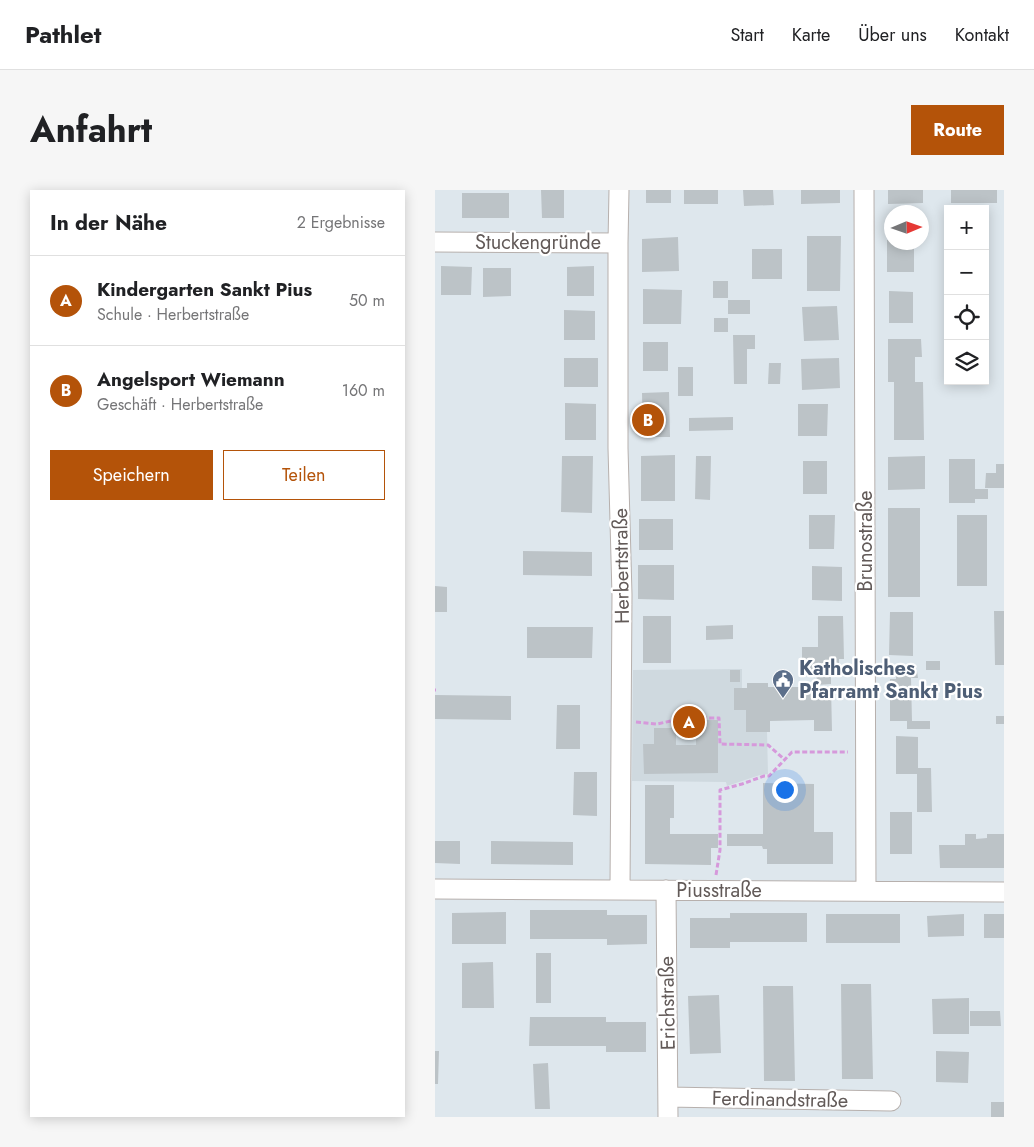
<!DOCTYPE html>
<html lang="de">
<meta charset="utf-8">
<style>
body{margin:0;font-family:Jost,sans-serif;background:#f6f6f6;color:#202124}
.controls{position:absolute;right:15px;top:15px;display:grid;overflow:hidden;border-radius:0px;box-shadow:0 2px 12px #0003}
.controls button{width:45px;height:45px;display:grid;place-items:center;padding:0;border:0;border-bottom:1px solid #e0e0e0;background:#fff;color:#202124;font:25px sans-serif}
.compass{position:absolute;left:449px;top:15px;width:45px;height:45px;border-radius:50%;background:#fff;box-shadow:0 2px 12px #0003;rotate:88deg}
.you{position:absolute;left:349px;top:599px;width:18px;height:18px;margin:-12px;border:4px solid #fff;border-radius:50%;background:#1a73e8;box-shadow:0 0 0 8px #1a73e833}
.badge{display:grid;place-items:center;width:32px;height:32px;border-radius:50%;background:#b45309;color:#fff;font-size:16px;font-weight:700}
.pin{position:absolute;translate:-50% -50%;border:2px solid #fff;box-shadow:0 1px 5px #0006}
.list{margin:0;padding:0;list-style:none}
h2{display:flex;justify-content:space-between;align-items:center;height:65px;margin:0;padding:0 20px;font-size:21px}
h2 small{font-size:16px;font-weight:400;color:#757577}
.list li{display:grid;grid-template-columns:32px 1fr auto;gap:15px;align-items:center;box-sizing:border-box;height:90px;padding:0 20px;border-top:1px solid #e0e0e0}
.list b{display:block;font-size:19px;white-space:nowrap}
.list p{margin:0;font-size:16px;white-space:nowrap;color:#757577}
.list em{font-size:16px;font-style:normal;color:#757577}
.actions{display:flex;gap:10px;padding:15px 20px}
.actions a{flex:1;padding:11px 0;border:1px solid #b45309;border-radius:0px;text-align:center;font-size:18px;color:#b45309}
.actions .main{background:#b45309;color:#fff}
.icon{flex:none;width:28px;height:28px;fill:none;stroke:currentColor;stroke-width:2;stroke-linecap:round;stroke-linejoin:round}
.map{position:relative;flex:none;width:569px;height:927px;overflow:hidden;border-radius:0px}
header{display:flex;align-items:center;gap:30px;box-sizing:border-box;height:70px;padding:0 25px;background:#fff;border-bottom:1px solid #e0e0e0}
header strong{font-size:24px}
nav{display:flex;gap:28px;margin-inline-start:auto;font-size:18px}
.intro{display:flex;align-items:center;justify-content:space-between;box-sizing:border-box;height:120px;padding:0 30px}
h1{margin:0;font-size:35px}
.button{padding:12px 22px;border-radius:0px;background:#b45309;color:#fff;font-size:18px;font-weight:700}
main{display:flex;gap:30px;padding:0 30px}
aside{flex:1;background:#fff;border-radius:0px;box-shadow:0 2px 12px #0003}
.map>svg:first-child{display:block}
</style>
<header>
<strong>Pathlet</strong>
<nav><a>Start</a><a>Karte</a><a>Über uns</a><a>Kontakt</a></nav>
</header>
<div class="intro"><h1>Anfahrt</h1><a class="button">Route</a></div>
<main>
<aside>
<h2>In der Nähe<small>2 Ergebnisse</small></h2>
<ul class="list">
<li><span class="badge">A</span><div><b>Kindergarten Sankt Pius</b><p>Schule · Herbertstraße</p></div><em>50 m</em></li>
<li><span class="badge">B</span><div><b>Angelsport Wiemann</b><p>Geschäft · Herbertstraße</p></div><em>160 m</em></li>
</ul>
<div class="actions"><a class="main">Speichern</a><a>Teilen</a></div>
</aside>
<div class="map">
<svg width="569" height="927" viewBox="0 0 569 927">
<rect width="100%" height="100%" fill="#dee7ed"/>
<path fill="#cfd9df" d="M307,479V498H299V520H311V542H332L333,584L325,585L292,596L291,592L197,591L198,480Z"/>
<path fill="#bcc3c7" d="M106,0H129V28H107Z
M211,0H236V13H211Z
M249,0H283V14H249Z
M308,0H338L339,15L309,16Z
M366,0H405V13L366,14Z
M453,0H488V13L453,14Z
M516,0H562V13H516Z
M27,3H74V28H27Z
M372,46H406L405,101H372Z
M243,47L244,81L207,82V49Z
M452,50H457V52H479V82H452Z
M317,59H347V89H317Z
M6,76L37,77L36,105H6Z
M159,76V106H132V77Z
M48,78H76V106L48,107Z
M278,91H293V108H278Z
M208,99L247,100L246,134H208Z
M454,101L478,102V133H454Z
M293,110H315V124H293Z
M402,116L404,150L369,151L367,117Z
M129,120L160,121V150H129Z
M279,128H293V142H279Z
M298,145H320V159H312V194H299Z
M453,149H486L487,167H480V192H488L489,250H459V192H453Z
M208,152H233V181H208Z
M129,168H163V197H129Z
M404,168L405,198L367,200L366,169Z
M334,173H346L345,194H333Z
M243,177H258V206H243Z
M234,202L235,247H208L207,203Z
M130,213L161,214V250H130Z
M363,214H393L392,246H363Z
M298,227V240L254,241V228Z
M240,265V311H206V266Z
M127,266H158L157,323L126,322Z
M261,266H276L275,310L260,309Z
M490,266V299L453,300V267Z
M514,269H540V299H553V309H540V313H514Z
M368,271H392V304H368Z
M561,274H569V298H550L551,283H561Z
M453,318H485V407H453Z
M374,325H400L399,359H374Z
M522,325H552V396H522Z
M204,329H238V360H204Z
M88,361L157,362V386L88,385Z
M203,375H239V410L203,409Z
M377,376L407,377V411L377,410Z
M0,396L12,397V422H0Z
M559,421H569V475H560Z
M455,422H478V466L454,465Z
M208,426H236V473H208Z
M383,426H408L409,469H404V480H396V494L382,495L381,480H367V457H383Z
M298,435V449L271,450V436Z
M92,437H158L157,468H92Z
M491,471H505V480H491Z
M295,480H305V492H295Z
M461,481H482L483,488H476L477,531H495V539H472V531H455V489H461Z
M312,493H333V497H396L397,541H379V530L335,531V542H311V520H299V498H312Z
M0,505L76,506V530L0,529Z
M122,515H145V559H121Z
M561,526H569V534H561Z
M261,530H283V583L209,584L208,554H219V538H241V555H261Z
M461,546L483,547V578H496L497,622H482V584H461Z
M139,582H162V626L138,625Z
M328,593L379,594V642H398V674H332V659H328L327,656H292V644H328Z
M210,595H239V628H235V644H283V658H276V675L210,674Z
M455,622H477V664H455Z
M530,644H541V649L552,648V644H569V678H505L504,655H530Z
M0,651H25V674L0,673Z
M56,651L138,652V675L56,674Z
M95,720H172V725H212V754L172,755V749H95Z
M71,722V754H17V723Z
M295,723H372V752H295V758H255V728H295Z
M391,724H465V753H391Z
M529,724V746L493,747L492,726Z
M549,724H569V748H549Z
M101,763H116V813H101Z
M58,772L59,818H27V773Z
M406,794H436L438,889H407Z
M328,796H358L360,891H329Z
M284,805L286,863L255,864L253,806Z
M534,808V844H498L497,809Z
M535,821H565L566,836H535Z
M95,827H171V832H211V862H171V856H94Z
M0,861H4L3,894H0Z
M501,861L534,862L533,893L501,892Z
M113,873L115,919H100L98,874Z
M556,912H569V927H556Z"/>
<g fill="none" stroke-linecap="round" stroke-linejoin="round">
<g stroke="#b7b0ad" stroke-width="21">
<path id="street" d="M429,0L431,701
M0,52L183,53L184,0
M183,53V258L187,405L185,699
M0,699L569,702
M231,700L233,927
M233,907L456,911"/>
</g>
<path stroke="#d699db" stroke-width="3" stroke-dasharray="5 2.5" stroke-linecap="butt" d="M0,500H1
M201,532L222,534L264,525L270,528H284L285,554L333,555L349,569
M281,685L285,660V600L307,594L329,586H334L357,562H413"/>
<use href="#street" stroke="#fff" stroke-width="19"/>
</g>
<defs>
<g id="civic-pin" transform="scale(1.125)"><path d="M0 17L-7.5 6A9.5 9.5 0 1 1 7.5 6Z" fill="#5c6f8a" stroke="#fff"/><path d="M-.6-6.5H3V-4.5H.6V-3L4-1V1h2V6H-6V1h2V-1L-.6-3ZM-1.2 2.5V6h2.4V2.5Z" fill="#fff"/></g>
</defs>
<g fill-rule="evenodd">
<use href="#civic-pin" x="348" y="490"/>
</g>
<g text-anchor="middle" stroke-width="4.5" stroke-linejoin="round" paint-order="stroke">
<g font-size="20" fill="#625a58" stroke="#fff">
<text x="103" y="59">Stuckengründe</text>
<text transform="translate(430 351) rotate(-90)" y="7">Brunostraße</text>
<text transform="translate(186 376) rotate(-91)" y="7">Herbertstraße</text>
<text x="284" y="707">Piusstraße</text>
<text transform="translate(232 813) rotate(-91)" y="7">Erichstraße</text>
<text transform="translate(345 909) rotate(1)" y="7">Ferdinandstraße</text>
</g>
<g font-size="20" font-weight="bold" fill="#4e5e75" stroke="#fff" text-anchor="start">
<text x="364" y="485">Katholisches<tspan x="364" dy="23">Pfarramt Sankt Pius</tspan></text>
</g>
</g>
</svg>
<div class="controls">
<button>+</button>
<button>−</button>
<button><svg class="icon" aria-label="locate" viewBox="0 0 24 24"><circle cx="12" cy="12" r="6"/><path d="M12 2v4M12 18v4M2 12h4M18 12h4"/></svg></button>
<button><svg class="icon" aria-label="layers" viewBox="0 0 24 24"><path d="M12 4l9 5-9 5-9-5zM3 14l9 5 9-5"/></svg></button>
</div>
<svg class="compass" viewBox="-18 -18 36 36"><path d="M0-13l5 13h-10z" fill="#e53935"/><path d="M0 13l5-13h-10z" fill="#757577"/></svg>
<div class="you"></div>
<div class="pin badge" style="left:254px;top:532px">A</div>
<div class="pin badge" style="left:213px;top:230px">B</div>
</div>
</main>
